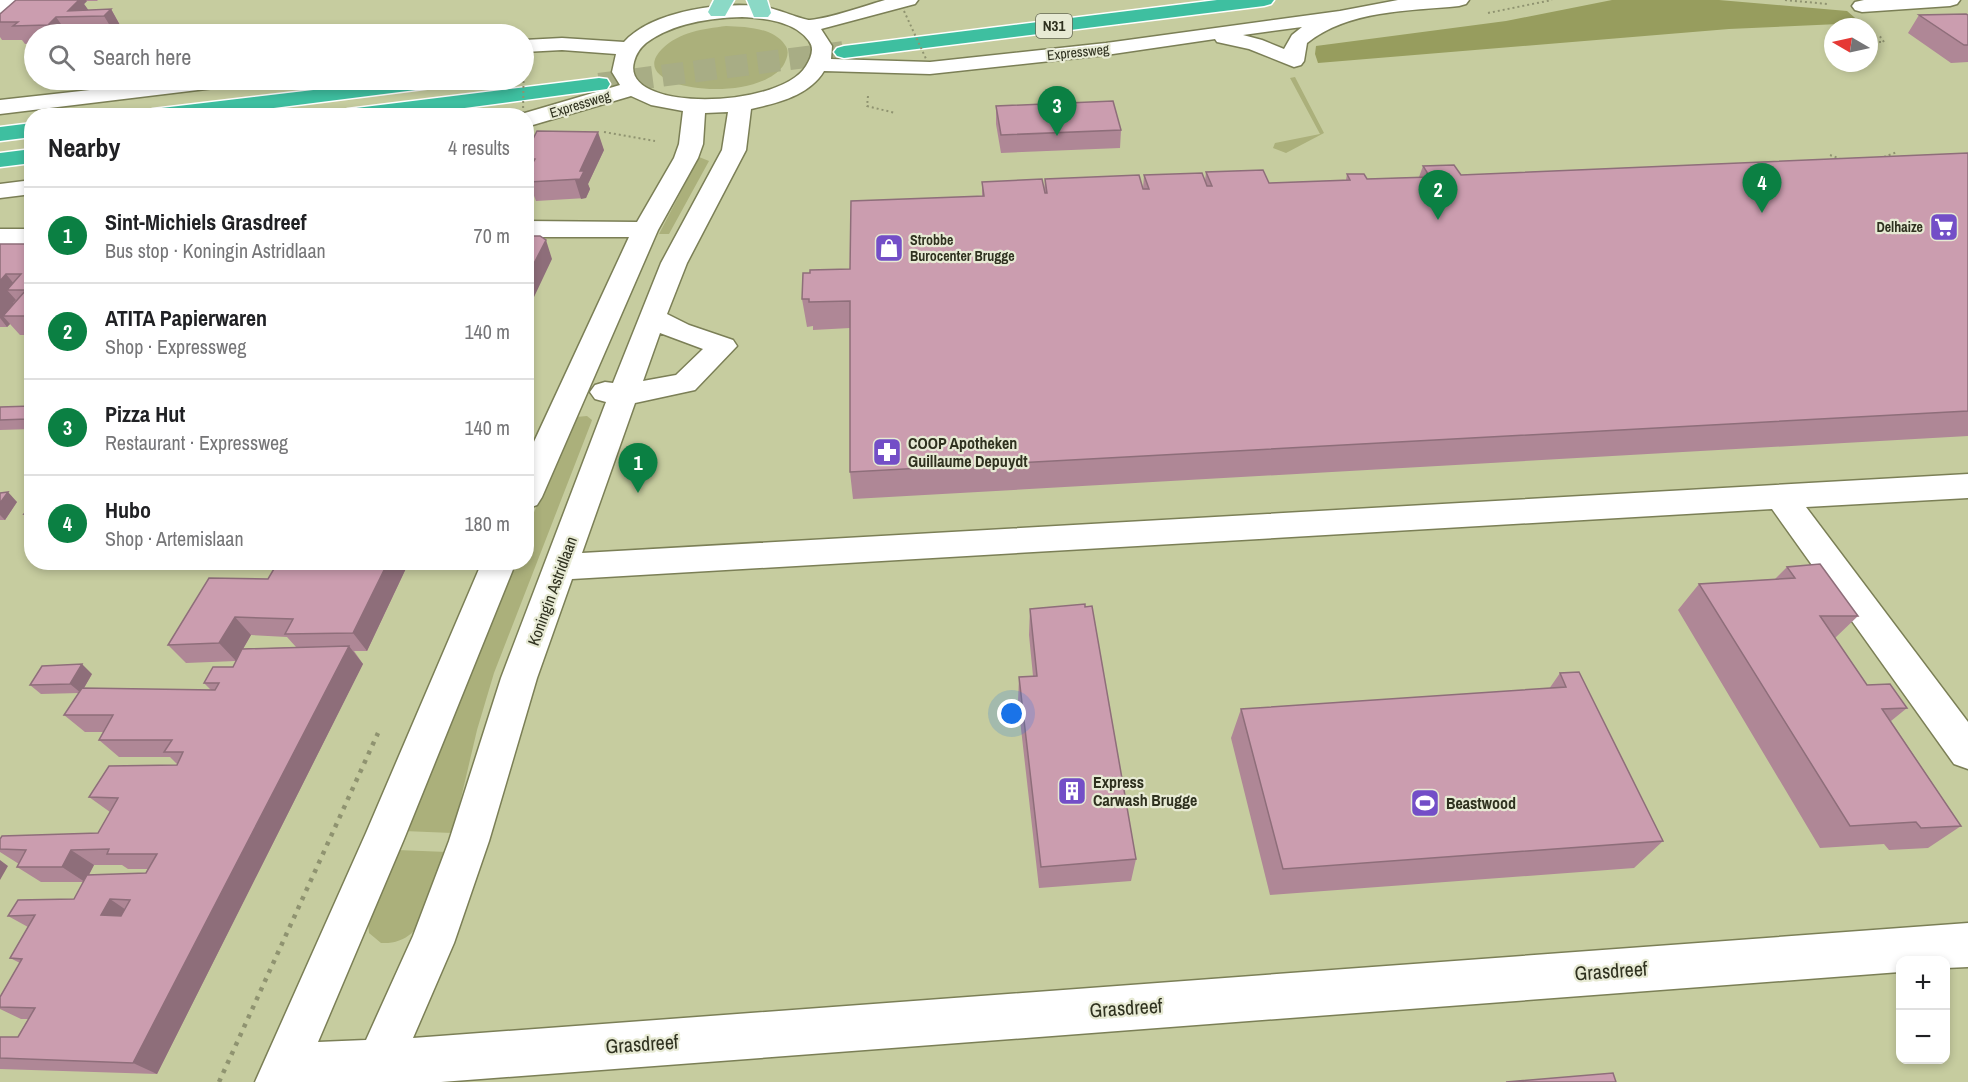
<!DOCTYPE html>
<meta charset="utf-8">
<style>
body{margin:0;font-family:"Archivo Narrow",sans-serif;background:#f2f2f2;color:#202124}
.controls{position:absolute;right:18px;bottom:18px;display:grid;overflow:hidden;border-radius:12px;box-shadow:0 3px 9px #0003}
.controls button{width:54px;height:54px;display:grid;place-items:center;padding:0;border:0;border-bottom:2px solid #e0e0e0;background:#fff;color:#202124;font:30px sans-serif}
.compass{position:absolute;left:1824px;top:18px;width:54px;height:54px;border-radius:50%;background:#fff;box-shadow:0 3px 9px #0003;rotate:279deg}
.you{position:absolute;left:1012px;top:714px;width:21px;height:21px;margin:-15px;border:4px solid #fff;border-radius:50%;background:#1a73e8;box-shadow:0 0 0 9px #1a73e833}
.badge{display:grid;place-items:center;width:39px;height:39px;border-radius:50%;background:#0b8043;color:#fff;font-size:20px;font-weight:700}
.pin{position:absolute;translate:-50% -50px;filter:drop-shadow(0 2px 3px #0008)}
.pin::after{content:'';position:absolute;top:32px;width:21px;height:18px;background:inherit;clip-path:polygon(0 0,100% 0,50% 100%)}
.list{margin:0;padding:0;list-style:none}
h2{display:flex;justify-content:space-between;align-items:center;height:78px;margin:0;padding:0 24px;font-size:26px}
h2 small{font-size:20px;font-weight:400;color:#757577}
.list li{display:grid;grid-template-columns:39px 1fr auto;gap:18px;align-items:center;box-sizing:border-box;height:96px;padding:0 24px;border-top:2px solid #e0e0e0}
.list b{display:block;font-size:22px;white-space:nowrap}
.list p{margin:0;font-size:20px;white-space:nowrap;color:#757577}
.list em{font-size:20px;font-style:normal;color:#757577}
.icon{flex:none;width:33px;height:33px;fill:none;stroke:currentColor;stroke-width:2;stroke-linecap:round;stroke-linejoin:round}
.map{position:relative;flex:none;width:1968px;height:1082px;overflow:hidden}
.search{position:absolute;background:#fff;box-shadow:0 3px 9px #0003;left:24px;top:24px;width:510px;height:66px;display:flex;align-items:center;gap:15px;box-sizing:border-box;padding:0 21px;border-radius:33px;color:#757577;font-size:22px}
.panel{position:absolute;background:#fff;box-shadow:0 3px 9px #0003;left:24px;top:108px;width:510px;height:462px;border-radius:24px}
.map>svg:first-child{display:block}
</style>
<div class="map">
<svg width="1968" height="1082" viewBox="0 0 1968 1082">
<rect width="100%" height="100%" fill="#c6cc9f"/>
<path fill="#abb07b" d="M726,26C745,27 773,27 785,45C790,51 787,59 783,66C754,106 621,90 662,49C679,32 703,29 726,26Z
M1295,77L1324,133L1286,153L1273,148L1275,143L1320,134L1290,78Z
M699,157L709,161L669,234H659Z
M587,416L592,420L591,423L494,673L477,730L454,828L452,833L404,831L513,563L526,562L527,530L570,422L576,417Z
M397,850L447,852C435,887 428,946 381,943L369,933L368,921Z"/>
<path fill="#979d5e" d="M1612,0H1719L1847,11L1861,23L1729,29L1318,63L1315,54L1316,46L1506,21Z"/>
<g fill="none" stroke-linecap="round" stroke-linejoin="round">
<path stroke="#a8ad85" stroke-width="22" stroke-dasharray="22 10" stroke-linecap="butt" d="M599,84L844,52"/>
<g stroke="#7b7f56" stroke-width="3">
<path id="minor" d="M0,0H18L7,11L0,13Z
M885,0H918L915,4L821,29L832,46L831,59L930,62L1106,43L1340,11L1398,0H1469L1466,4L1459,6C1409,11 1348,10 1307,43L1304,61L1301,65L1294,67L1249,49L1217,42L1215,39L1106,55L930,74L824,71C809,96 777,103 751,109L746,150L687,263L667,314L689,325L733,340L737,346L695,390L635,403L582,553L1968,474V498L1806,507L1968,722V769L1954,764L1772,509L572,579L537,678L489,841L454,943L413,1038L1968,923V967L1946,968V960H1900V972L441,1082H255L366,833L482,562H516L404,839L318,1042L366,1040L413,936L449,841L501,678L606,402L595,399L590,392L595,385L605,382L613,383L661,263L722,150L728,112L705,113L703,144L698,158L658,230L542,497L537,505L526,509V459L629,237H526V221L637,222L674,158L679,144L683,111L651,105L631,96L526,127V116L518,115L620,85L612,72L616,54L562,50L524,52V40L562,38L624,42C653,10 725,1 766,7C777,9 803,20 810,20C831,18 864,6 885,0ZM742,17C763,18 795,21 809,41C815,49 811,58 806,66C780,109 620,113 634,62C636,54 640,48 646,43C673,23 709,18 742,17ZM1302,27L1292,35L1284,49L1262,40L1243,35ZM660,333L703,349L676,375L643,381Z
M1864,0H1960L1957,4L1950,6L1862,12L1855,10L1852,6L1855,2Z
M180,80H242L239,85L231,86L0,114V100Z
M32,180V194L0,198V184Z
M0,229H32V245H0Z"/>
</g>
<g stroke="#fff" stroke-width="3">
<path id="major" d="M714,0H734L725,16H711L708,12Z
M747,0H767L771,13L768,17H754Z"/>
</g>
<g stroke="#fff" stroke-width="3">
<path id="highway" d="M1217,0H1274L1271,4L1264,6L844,58L837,56L834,52L837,48L844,46Z
M599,78L607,79L610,84L607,89L404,116H337L340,111L348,109Z
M398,80H458L455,85L447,86L211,116H142L145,111L153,109Z
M32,123V137L0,141V127Z
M32,149V163L0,167V153Z"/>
</g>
<path stroke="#8f9370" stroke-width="2" stroke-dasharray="2 3" stroke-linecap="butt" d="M1785,0L1827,4
M1488,13L1552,0
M1869,42H1884L1879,35
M868,96L867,106L895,113
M604,132L655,141
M1830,155L1843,160
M1884,157L1897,152"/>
<path stroke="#8f9370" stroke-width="4.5" stroke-dasharray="4 6" stroke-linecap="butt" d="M219,1082L378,733"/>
<use href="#minor" fill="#fff" fill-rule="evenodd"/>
<use href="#major" fill="#8bd9c6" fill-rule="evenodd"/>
<use href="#highway" fill="#3ebfa0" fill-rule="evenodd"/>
<path stroke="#8f9370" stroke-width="2" stroke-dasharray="2 3" stroke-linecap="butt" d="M904,11L927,61
M523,113L524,55"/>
</g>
<path fill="#af8796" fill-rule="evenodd" d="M16,0H98L97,1H87L84,4L88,10L111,9L121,27L115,34H34V43L25,44L22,40H2L0,37V14Z
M1919,15H1968V62L1951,63L1908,33Z
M996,106L1121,130L1120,148L1001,153L996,124Z
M604,150L588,184L590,189L586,198L536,201L533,193H526V158Z
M1968,153V436L853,499L850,472V328L813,330V326L807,327L802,299L850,269L982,196V182L1044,191L1045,179L1143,189L1144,175L1205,181L1206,172L1269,183L1346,180L1347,174L1367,179L1419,177L1423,166L1461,175Z
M0,244H32V335H20L10,324L7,327H0Z
M32,406V429L0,430V407Z
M0,493L17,502L5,520H0Z
M32,503V521L24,514Z
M409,562L367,651H354L363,664L157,1074L0,1069V1037H18L28,1019H21L0,1009V997L20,963L10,958L28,927L8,916L74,899L83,882H41L17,867L19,864L0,852V839L98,833L110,812L89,797L177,765V764L170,757H119L99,740L103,732H85L64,715L79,693L41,694L30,685L92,674L84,688L211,690L204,683L233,667L236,661L186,663L168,645L268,579ZM251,635L287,637L296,647L243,649ZM94,865H122L128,869H148L146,873L89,875Z
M1787,567L1858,616L1835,638L1867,685L1907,708L1891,721L1961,826L1928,848L1889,850L1884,844L1820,848L1678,610L1699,584L1775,579Z
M1030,609L1136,859L1131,881L1039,888L1018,702L1019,677L1033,676L1029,635Z
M1560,673L1663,841L1634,868L1270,895L1231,738L1241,709L1549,689Z"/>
<path fill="#8e6e7a" d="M71,0H86L87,1L84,4L92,15L68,11Z
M111,9L121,27L115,34L104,16Z
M56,17L68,34H54L48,25Z
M598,132L604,150L588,184L590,189L586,198L581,199L575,180Z
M546,240L552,259L526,314V279Z
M6,274L19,290H7L16,300L13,303L20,312L3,316L10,324L7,327L0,318V281Z
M32,413V424L27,419Z
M8,492L17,502L5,520L0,515V503Z
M388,562H409L367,651L353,633Z
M235,617L251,635L236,661L219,643Z
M349,646L363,664L157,1074L133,1063Z
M82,664L92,674L81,693L70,684Z
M71,850L94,865L85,882L62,867Z
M0,860L8,866L0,880Z
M110,899L132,914L124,929L101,915Z"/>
<path fill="#cb9daf" stroke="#8e6e7a" stroke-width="1.5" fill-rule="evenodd" d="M16,0H79L68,11L111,9L104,16L56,17L48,25L13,26L18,22H0V14Z
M1966,14L1968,15V45H1964L1919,15Z
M1113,101L1121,130L1001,135L996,106Z
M537,131L598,132L580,171H584L580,179L529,182L533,174H526V164H532L535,159L526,158V141H532Z
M1968,153V411L850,472V301L809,302V299H802L803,273H810V270L850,269L851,201L984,196L982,182L1042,179L1045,193H1047L1045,179L1139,175L1143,189H1149L1144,175L1202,173L1207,186H1212L1206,172L1263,170L1269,183L1350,180L1347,174H1364L1367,179L1430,177L1423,166L1454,165L1461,175Z
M526,236H540L546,240L526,279Z
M0,244H32V316H3L26,290H7L21,274H6L0,281Z
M32,406V413L27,419L0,420V407Z
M8,492L0,503V493Z
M32,503V513L24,514Z
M278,562H388L353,633L285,634L293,619L235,617L219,643L168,645L209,578L268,579Z
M1820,564L1858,616H1820L1867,685L1890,684L1907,708L1882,709L1961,826L1921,828L1916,822L1850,826L1699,584L1795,578L1787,567Z
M1085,604V607L1092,606L1136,859L1041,867L1019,677L1037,676L1030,609Z
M349,646L133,1063L0,1058V1037H18L35,1008L0,1007V997L22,959L10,958L35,915L8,916L18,900L74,899L87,875L146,873L157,854H107L109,849L71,850L62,867H17L26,850L0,849V839L2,836L98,833L118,798L89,797L109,766L177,765L183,752H164L172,740H99L113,715H64L82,688L215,690L219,683H204L213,667H233L242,649ZM110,899L130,900L121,916L101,915Z
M82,664L70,684L30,685L42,666Z
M1579,672L1663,841L1283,869L1241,709L1566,687L1560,673Z
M1613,1073L1616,1082H1506Z"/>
<defs>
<g id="supermarket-square" transform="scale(1.5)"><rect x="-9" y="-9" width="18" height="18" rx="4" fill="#734ec7" stroke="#e7ead4"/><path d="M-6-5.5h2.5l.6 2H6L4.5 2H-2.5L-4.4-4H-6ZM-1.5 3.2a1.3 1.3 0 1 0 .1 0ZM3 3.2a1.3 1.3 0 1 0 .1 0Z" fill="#fff"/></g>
<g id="shop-square" transform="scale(1.5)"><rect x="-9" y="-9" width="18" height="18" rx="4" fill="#734ec7" stroke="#e7ead4"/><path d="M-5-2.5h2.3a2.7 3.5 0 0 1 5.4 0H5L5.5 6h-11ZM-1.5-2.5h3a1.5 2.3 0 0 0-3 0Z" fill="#fff"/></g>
<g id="pharmacy-square" transform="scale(1.5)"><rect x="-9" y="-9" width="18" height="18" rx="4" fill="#734ec7" stroke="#e7ead4"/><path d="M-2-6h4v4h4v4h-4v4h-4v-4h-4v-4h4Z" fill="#fff"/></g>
<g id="building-square" transform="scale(1.5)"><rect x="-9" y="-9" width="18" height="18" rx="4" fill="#734ec7" stroke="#e7ead4"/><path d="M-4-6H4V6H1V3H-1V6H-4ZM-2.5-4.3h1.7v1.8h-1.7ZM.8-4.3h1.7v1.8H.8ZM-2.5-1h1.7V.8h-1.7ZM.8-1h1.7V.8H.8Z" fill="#fff"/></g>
<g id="stadium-square" transform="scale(1.5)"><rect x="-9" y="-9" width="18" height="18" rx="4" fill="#734ec7" stroke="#e7ead4"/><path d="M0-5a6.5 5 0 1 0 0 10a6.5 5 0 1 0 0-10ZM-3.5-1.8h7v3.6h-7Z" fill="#fff"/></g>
</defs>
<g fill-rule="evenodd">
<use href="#supermarket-square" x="1944" y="227"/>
<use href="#shop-square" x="889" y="248"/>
<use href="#pharmacy-square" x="887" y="452"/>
<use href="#building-square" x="1072" y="791"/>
<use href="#stadium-square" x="1425" y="803"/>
</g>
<g text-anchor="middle" stroke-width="4.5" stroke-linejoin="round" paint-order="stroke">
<g font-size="14" fill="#2f311f" stroke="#e7ead4">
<text transform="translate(1078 52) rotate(-6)" y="5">Expressweg</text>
<text transform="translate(580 104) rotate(-17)" y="5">Expressweg</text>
</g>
<g font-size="14" font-weight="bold" fill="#2f311f" stroke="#e7ead4" text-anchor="end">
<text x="1923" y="232">Delhaize</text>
<text x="910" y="245" text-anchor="start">Strobbe<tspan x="910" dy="16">Burocenter Brugge</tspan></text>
</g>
<rect fill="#e7ead4" stroke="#666855" stroke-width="1.5" x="1036" y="14" width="36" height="24" rx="4.5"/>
<g font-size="15" font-weight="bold" fill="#2f311f">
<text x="1054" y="31">N31</text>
</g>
<g font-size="16" font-weight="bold" fill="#2f311f" stroke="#e7ead4" text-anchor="start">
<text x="908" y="449">COOP Apotheken<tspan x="908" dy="18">Guillaume Depuydt</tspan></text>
<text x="1093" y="788">Express<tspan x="1093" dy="18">Carwash Brugge</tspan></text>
<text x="1446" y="809">Beastwood</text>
</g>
<g font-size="16" fill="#2f311f" stroke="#e7ead4">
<text transform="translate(552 591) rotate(-70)" y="6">Koningin Astridlaan</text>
</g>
<g font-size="20" fill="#2f311f" stroke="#e7ead4">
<text transform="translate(1611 971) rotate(-4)" y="7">Grasdreef</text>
<text transform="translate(1126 1008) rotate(-4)" y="7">Grasdreef</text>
<text transform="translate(642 1044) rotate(-4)" y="7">Grasdreef</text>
</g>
</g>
</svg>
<div class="controls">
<button>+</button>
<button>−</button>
</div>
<svg class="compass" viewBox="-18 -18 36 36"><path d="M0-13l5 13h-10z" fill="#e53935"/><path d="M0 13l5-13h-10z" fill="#757577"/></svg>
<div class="you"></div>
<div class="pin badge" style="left:638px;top:493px">1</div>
<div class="pin badge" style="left:1438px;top:220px">2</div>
<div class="pin badge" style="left:1057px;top:136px">3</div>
<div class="pin badge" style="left:1762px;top:213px">4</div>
<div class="search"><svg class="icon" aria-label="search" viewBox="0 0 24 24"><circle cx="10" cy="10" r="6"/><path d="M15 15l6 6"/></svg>Search here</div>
<section class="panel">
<h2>Nearby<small>4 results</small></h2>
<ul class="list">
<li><span class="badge">1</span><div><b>Sint-Michiels Grasdreef</b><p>Bus stop · Koningin Astridlaan</p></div><em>70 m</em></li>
<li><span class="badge">2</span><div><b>ATITA Papierwaren</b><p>Shop · Expressweg</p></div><em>140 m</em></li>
<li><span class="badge">3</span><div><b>Pizza Hut</b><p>Restaurant · Expressweg</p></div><em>140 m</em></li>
<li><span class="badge">4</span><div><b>Hubo</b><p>Shop · Artemislaan</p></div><em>180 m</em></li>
</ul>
</section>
</div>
